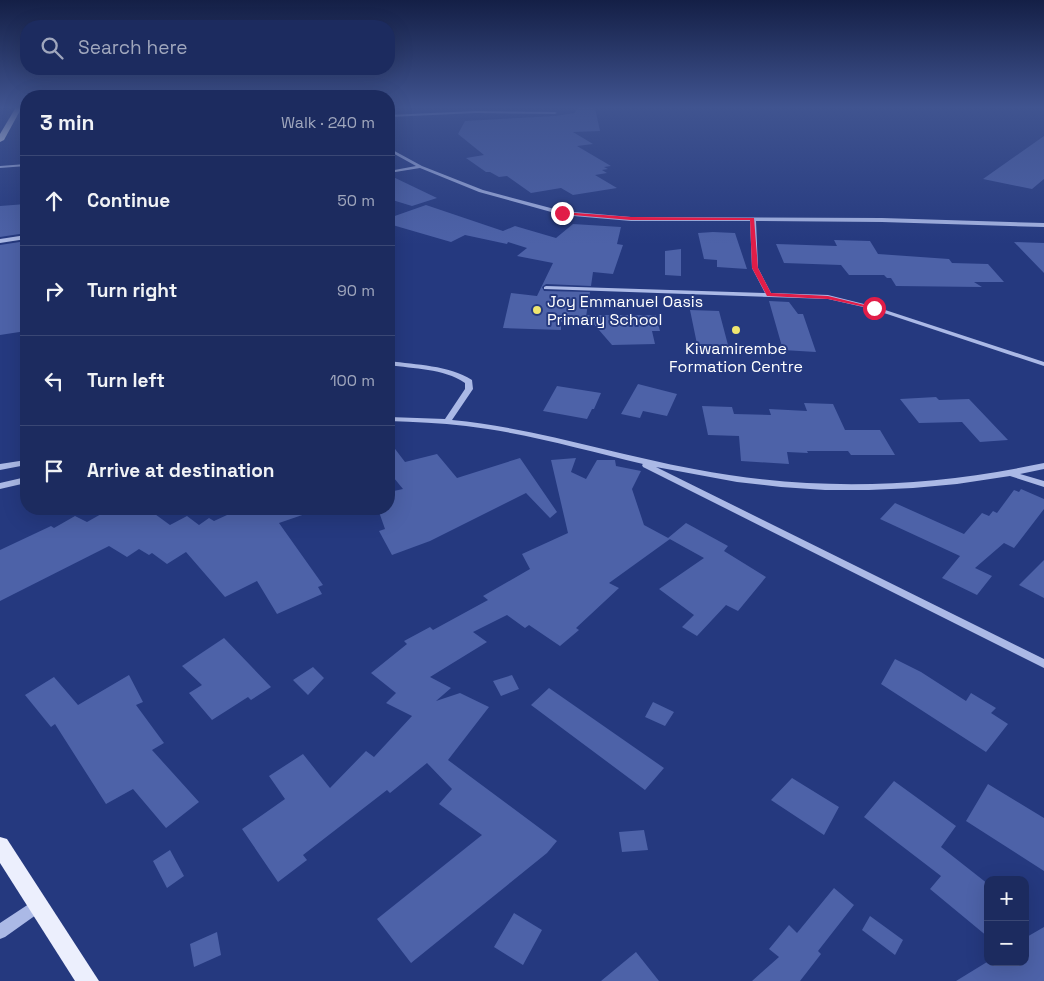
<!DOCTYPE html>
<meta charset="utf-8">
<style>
body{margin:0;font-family:"Space Grotesk",sans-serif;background:#253365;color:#f1f3f6}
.controls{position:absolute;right:15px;bottom:15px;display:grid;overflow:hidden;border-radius:10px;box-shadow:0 5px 20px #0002}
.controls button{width:45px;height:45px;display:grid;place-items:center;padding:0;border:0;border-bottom:1px solid #3a4774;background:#1c2b5f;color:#f1f3f6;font:25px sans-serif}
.stop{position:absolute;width:15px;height:15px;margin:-11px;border:4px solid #e11d48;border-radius:50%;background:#fff}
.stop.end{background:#e11d48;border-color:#fff;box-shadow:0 1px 5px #0008}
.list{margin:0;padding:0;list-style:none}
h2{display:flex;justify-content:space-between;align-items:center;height:65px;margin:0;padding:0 20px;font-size:21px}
h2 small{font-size:16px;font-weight:400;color:#a0a7bd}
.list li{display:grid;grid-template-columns:32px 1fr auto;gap:15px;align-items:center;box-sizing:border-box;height:90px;padding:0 20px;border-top:1px solid #3a4774}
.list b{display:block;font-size:19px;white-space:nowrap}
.list em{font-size:16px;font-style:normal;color:#a0a7bd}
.icon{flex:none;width:28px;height:28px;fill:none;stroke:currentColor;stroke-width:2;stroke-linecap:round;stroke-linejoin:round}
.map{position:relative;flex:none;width:1044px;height:981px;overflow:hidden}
.search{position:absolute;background:#1c2b5f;box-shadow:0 5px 20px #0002;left:20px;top:20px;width:375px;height:55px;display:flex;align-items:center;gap:12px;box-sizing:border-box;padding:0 18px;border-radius:20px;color:#a0a7bd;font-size:19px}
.panel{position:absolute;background:#1c2b5f;box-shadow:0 5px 20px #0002;left:20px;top:90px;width:375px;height:425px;border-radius:20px}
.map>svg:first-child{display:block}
</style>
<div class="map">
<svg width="1044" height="981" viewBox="0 0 1044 981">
<rect width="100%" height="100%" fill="#25397f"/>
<path fill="#4d62a8" d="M577,108H595L600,131L573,132L593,144L577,146L611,166L604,167L608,169L602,170L607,173L595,175L617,188L573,195L561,188L531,193L507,176L499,177L490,172H486L466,158L484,155L458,134L465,121L555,116L575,113Z
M1044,136V179L1032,189L983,179Z
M389,175L437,198L412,206L389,199Z
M26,204V233L0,237V206Z
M426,205L503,231L515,226L556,238L573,224L621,227L617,244L623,245L613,274L593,272L591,286L546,284L542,287L544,291L590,292L585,323L561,322V330L503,328L511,293L537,296L553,263L517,256L527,248L508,242L507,244L465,235L451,242L389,224V218Z
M713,232L735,233L747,269L717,267V260L704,259L698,233Z
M834,240L870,241L878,254L949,259L952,263L988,264L1004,282H974L982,287L896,286L891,278H887L884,275H849L841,265L784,263L776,244L837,246Z
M26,241V331L0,335V245Z
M1014,242L1044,243V273Z
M681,249V276L665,275V251Z
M769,301L789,302L798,314H803L816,352L783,350Z
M690,310L719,311L728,345L697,344Z
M586,315H656L660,331H652L655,344L612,345Z
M638,384L677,394L667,416L643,411L640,418L621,414Z
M557,386L601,393L594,409H592L587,419L543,411Z
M936,397L939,400L969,399L1008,440L980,442L962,422L919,423L900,399Z
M804,403L833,404L845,430H880L895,455H851L848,451H807L808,453L787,452L789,464L741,461L739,436L708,435L702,406L732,407L734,414L771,415L769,409L807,411Z
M389,441L405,462L437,454L457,478L520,458L557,512L550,518L526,493L430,541L392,555L379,531L385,529L378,509H389V492L403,489L389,472Z
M576,458L571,472L586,479L597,460H615L616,466L641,471L632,489L644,525L670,539L609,583L619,588L576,628L579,630L560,646L529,625L525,628L507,615L473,632L487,642L430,677L451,688L436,701L460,693L489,707L448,760L557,841L547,853L411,963L377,919L482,835L439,804L452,789L427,763L390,793L387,790L303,855L307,860L278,882L242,829L285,799L269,776L303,754L330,788L366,751L374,757L412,716L386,703L396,693L371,673L407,644L404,641L430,627L433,630L488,600L483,596L530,569L522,554L568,533L551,460Z
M1021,489L1044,499V509L1014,548L1004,543L975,568L992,576L977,595L942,578L960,556L880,519L895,503L964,534L982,513L989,516L993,511L997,513L1014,490L1019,492Z
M110,509H148L170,525L187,516L199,525L209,518L214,521L240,509H311V512L279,523L323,585L318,587L322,594L277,614L257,581L225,597L186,552L167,564L152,553L149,555L139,549L127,557L109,546L0,601V550L51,526L54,528L75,516L87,522Z
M686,523L728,546L724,551L766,577L738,611L726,605L697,636L682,627L694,615L659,589L704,558L668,538Z
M1044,560V598L1019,585Z
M224,638L271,687L251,700L248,697L212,720L189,693L202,685L182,666Z
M895,659L921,672L966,701L971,693L996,708L991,713L1008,724L986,752L881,684Z
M313,667L324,678L308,695L293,680Z
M129,675L143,702L136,705L164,743L152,750L199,802L166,828L133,789L106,804L55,724L51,727L25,695L54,677L78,705Z
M512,675L519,689L501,696L493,681Z
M549,688L664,768L645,790L531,705Z
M653,702L674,712L665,726L645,717Z
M792,778L839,807L824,835L771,800Z
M894,781L956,826L941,847L988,884V937L930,889L941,876L864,817Z
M988,784L1044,818V871L966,821Z
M644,830L648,850L622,852L619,832Z
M170,850L184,876L167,888L153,861Z
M834,888L854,905L818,951L821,954L800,981H752L779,957L769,949L789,925L797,933Z
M514,913L542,930L523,965L494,947Z
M870,916L903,940L895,955L862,930Z
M1044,927V981H956L987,962H1025V938Z
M217,932L221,955L194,967L190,944Z
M636,952L659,981H601Z"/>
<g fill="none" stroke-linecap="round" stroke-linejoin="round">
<path fill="#abb9e6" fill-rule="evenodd" d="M476,111L555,112L557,113L555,114L476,113L389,117V115Z
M389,148L422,166L483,190L562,211L631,217L882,218L1044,223V227L882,222L756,221L758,268L771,293L828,295L876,307L1044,362V366L872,309L828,299L544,289V287L546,286L765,293L752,268L750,221H631L562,215L479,192L420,168L389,173V171L416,166L389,151Z
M26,164V166L0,168V166Z
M26,235V239L0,243V239Z
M389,361C417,365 448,365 472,380L473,389L452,420C534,428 613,454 694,469C814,492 925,488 1044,463V469L1020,474L1044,481V487L1010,476L957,484L913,488L869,490H825L781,487L737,482L656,467L1044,659V668L643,467L642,465L643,464C584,450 525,433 466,426C440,423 415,422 389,421V417L445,419L465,389V383C443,368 414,369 389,365Z
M26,460V465L0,470V464Z
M26,477V483L0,489V483Z
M38,898L43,900L45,905L43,910L5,937L0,939V923Z"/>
<path fill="#eceffd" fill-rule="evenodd" d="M0,837L7,839L99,981H75L0,863Z"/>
<path fill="#fff" fill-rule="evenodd" d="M16,107H22L4,140L0,142V134Z"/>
</g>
<linearGradient id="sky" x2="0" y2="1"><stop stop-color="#141f46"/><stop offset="0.44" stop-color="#405490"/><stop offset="1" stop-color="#405490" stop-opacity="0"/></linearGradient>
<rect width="1044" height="244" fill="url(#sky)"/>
<path fill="#e11d48" d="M562,212L631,217L754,218L758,268L771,293L828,296L877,308L874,309L828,299L767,296L752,268L750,220H631L561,214Z"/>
<g fill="#f0e670" stroke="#25397f" stroke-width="2">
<circle cx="537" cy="310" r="5"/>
<circle cx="736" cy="330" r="5"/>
</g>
<g text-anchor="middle" stroke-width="4" stroke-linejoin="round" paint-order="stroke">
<g font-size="16" fill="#fff" stroke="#25397f" text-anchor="start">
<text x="547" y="307">Joy Emmanuel Oasis<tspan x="547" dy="18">Primary School</tspan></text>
<text x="736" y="354" text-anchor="middle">Kiwamirembe<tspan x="736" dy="18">Formation Centre</tspan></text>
</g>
</g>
</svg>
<div class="controls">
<button>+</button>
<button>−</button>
</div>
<div class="stop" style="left:874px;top:308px"></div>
<div class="stop end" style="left:562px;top:213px"></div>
<div class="search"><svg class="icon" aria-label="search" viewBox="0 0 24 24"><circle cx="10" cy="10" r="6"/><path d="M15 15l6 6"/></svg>Search here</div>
<section class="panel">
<h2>3 min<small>Walk · 240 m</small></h2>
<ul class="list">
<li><svg class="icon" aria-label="ahead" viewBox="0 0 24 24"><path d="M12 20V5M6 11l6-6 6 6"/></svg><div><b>Continue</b></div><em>50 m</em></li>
<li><svg class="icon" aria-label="right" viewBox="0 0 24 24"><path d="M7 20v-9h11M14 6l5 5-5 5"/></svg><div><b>Turn right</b></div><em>90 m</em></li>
<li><svg class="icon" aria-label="left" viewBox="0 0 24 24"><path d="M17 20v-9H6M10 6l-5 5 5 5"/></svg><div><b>Turn left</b></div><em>100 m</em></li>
<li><svg class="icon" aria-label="arrive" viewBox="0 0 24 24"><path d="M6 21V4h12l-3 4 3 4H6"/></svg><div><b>Arrive at destination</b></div></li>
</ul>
</section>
</div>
